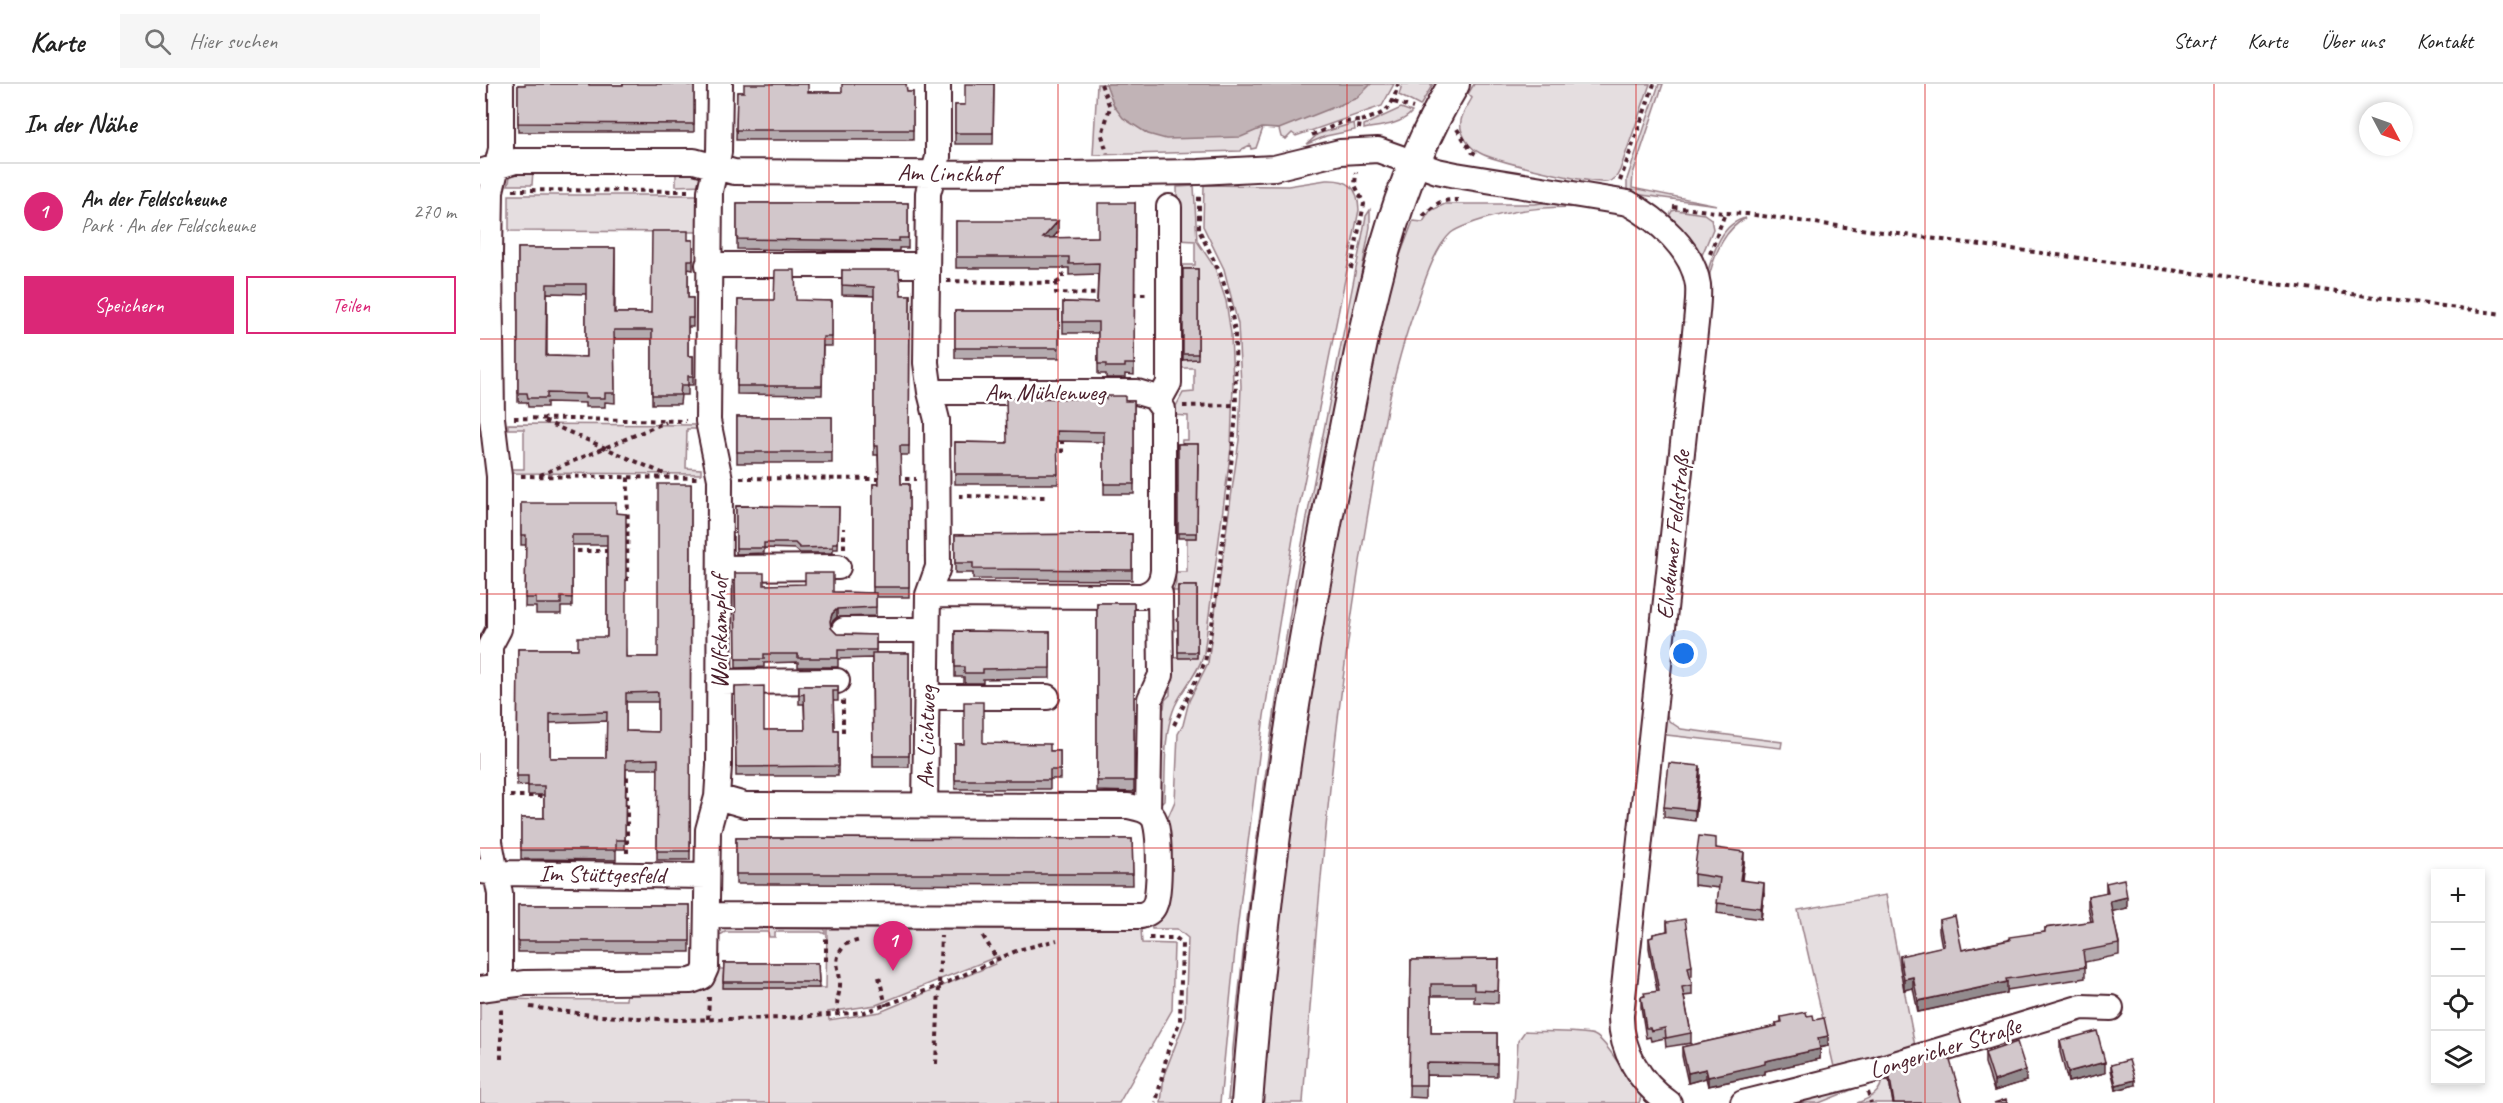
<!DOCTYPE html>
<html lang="de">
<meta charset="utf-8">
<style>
body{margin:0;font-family:Caveat,sans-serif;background:#f6f6f6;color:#222}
.controls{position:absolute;right:18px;bottom:18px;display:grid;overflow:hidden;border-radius:0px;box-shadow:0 3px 9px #0003}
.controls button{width:54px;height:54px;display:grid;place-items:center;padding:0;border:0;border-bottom:2px solid #e0e0e0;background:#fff;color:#222;font:30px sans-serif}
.compass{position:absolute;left:1879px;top:18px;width:54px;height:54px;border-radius:50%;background:#fff;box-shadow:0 3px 9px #0003;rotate:131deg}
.you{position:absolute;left:1204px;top:570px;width:21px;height:21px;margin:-15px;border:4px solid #fff;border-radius:50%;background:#1a73e8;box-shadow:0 0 0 9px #1a73e833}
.badge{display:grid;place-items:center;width:39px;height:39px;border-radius:50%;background:#db2777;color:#fff;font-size:20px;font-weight:700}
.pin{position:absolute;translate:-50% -50px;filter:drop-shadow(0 2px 3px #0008)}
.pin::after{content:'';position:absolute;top:32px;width:21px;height:18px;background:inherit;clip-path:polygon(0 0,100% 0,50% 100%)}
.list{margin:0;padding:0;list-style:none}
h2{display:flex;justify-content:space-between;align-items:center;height:78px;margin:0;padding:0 24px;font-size:26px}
h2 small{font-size:20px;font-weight:400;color:#767676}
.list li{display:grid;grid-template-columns:39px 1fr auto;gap:18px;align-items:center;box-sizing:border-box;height:96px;padding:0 24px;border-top:2px solid #e0e0e0}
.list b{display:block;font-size:22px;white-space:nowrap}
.list p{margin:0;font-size:20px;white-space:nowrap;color:#767676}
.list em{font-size:20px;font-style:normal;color:#767676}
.actions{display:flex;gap:12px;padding:18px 24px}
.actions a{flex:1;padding:14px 0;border:2px solid #db2777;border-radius:0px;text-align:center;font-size:21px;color:#db2777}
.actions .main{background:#db2777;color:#fff}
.icon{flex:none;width:33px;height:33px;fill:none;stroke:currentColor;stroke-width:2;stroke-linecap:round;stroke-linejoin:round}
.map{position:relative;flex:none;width:2023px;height:1019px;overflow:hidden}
header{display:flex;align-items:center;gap:36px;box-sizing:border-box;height:84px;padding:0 30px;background:#fff;border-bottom:2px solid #e0e0e0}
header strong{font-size:28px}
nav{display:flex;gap:33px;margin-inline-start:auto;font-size:21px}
.search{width:420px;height:54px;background:#f6f6f6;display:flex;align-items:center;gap:15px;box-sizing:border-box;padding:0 21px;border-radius:0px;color:#767676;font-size:22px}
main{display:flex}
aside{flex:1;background:#fff}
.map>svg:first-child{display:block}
</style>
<header>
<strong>Karte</strong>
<div class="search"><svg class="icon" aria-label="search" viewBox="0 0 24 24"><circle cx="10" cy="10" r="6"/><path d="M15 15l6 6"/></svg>Hier suchen</div>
<nav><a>Start</a><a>Karte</a><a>Über uns</a><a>Kontakt</a></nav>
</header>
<main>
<aside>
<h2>In der Nähe<small></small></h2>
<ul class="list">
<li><span class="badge">1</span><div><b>An der Feldscheune</b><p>Park · An der Feldscheune</p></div><em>270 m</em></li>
</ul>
<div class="actions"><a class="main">Speichern</a><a>Teilen</a></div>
</aside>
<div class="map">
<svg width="2023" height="1019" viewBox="0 0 2023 1019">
<rect width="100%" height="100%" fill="#fff"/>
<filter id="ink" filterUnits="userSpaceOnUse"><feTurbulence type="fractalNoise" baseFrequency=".0167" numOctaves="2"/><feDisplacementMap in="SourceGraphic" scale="12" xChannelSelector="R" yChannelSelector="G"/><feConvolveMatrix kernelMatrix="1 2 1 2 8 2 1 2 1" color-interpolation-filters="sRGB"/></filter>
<g filter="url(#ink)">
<path fill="#e5dee0" stroke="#987e86" stroke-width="1.5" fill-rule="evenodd" d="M617,0H914L902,22L816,52L812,49L806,55L801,53L799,45L783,44L776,64L771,65L770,61L762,65L761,67L613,71Z
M922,0H953L940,22L919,11Z
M994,0H1170L1140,86C1137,93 1134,97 1127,98C1111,100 1014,77 1000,69C992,65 985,57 982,48C977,36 986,25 992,14L988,10Z
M1179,0H1183L1153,90L1152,104L1237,121L1147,109V95Z
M921,24L932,28C921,41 900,42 884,45V41Z
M874,39L875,46L846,52L827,60L838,50Z
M53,86L52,101H28L31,89Z
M196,87H213L221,93L222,101L196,102Z
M846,96C869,95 878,103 879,126L814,448L784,632L757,846L740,1019H681L684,991L705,936L708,854L697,845H672L671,840L685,740L695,717L698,650L703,641L709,617L728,579L759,356L761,302L758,240L744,185L723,142L724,101L808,102Z
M714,102L717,157L735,184L746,217L751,250L753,299L751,364L724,569C719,590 700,606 693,627C683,655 686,687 684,716L680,720L676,625L684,624L685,616L690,611V574L717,573V545L691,546L690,536L717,535V507H693L696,499L695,488H707V454H717V416L691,417V404L717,403L718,366L701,365L702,356H708V332L691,331L692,322L695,324L703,309L714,308V284H697L698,275H717V190H697V181H715V157L698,156L697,103Z
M29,111H221V148L29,147Z
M1069,118L1125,125C1080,121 1038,123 995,138C988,141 977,144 971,149C955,163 944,199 937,219C908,298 896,382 882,465C852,649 836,833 823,1019H779L802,788L837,553L894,263L916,182L933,137L943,138L950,127L965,120H1055Z
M890,126V143L871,244L754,1016L748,1015C764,845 785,675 814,506C835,381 863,257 886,132Z
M1196,126L1224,130L1231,135L1233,145L1222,171L1218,172L1189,133L1192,127Z
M1266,134C1245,145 1236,167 1230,189L1184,622L1189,637L1201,645L1302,658L1301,664L1178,650L1225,197C1232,174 1239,139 1266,134Z
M28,340L221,341V345H207L206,384L221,385V390L28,389V385H44V345H28Z
M1406,811L1435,962L1354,983L1318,826Z
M236,844L345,845V850L341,848H295V853H289L288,848H245L237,853Z
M347,845H661L662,859L694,860L692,926L639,1019H0V915L146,916L147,904L232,885H244V904H346ZM518,872L515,880L400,928L349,936L348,928L396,921Z
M1045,947C1058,948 1105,947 1114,951C1127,956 1150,1000 1161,1013L1159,1019H1034L1038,957Z
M1408,990L1413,1019H1377C1391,1014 1403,1008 1402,991Z
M1391,998L1339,1019H1297Z"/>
<path fill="#c1b3b6" stroke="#91787e" stroke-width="1.5" d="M626,0H891L877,14L799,45L782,44L761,53L686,55L668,50L643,34L634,22Z"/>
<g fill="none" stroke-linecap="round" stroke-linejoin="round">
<g stroke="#4a1f2b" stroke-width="28">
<path id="minor" d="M0,88L35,77H214L254,88L583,90L719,88L794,84L860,68L898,66L957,87L976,91L1148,119C1177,135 1213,165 1218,201C1219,213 1217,227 1216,239L1141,931C1140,966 1160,999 1189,1019
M228,181H447
M679,317L689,299V123
M240,484L358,483
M448,511L662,512C675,508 682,500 683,486V325L674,313L657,308H450
M364,546H447
M239,598L357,597
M447,613H567
M445,722L448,511L458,483L457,336L450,308L446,279L448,109L458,73V0
M668,728L670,615L681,591L680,510L677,504
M2,787L17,789L227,792
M227,831L661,832C668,830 673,827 675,820C680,809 681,742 673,733C667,725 657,724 648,722L265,721L237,713
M20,901V810L10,758V562L19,545V392L12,334L10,169L11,107L21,65V0
M0,905L45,899L211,897L222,893L226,884L228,746L237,713L239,682L240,395L228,337L230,107L239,68L240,0
M1263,1019L1395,986L1602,923L1631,924"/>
</g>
<g stroke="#4a1f2b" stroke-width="34">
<path id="major" d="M767,1019C783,801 816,584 860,369C885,243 906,112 974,0"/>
</g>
<path stroke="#4a1f2b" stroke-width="4" stroke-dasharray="4.5 4.5" stroke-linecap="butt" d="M621,0L630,23L622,51L627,69
M914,18L933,24
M879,45L880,37C906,30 912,26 918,0
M977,45L992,68L998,71
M832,51L863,38L880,37
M1140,97L1174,0
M33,106L208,107
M1193,123L1245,129L1267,130L2023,230
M943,132C959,118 958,116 981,116
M1230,170L1245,129
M871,185L884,120L875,101L876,88
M467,197L576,199V209L620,210
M576,199L583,195V180
M652,210H668
M703,322L756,321
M34,334L206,337
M64,337L189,392
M582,369V354
M60,391L186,338
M41,392L220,394
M260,394L403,395
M416,395H436
M479,412L569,413
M364,464V444
M88,467H132
M147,497L148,393
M694,641L725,578L732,541L746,433L756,330L755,249L749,214L740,189L719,146V110
M363,648V615
M30,712H68
M147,769V689
M503,852L517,875
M669,854H696L702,859L700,937L688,966L676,1019
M346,877V853
M399,893L406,922
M50,923L119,932L198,936L307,934L385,928L459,902L538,866L577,856
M359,930C355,916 359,914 360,902C361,884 350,877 366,860L380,856
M228,935L229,913
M21,975V923
M456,980L461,851
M1388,1008L1391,1019"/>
<use href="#minor" stroke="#fff" stroke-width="24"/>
<use href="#major" stroke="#fff" stroke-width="30"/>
</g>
<path fill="#b5abaf" stroke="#4a1f2b" stroke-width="1.5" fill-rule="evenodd" d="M514,0L513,60H475V21H485Z
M38,1H214V48H38Z
M257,8H433V56H256Z
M257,119H428V164H419V167L257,165Z
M655,119L654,291L645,290V294H626V290H618V249H583V218L617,219L618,190L589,191V184H476V137L578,148L572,154L618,153Z
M208,156H213V186L208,185V214H213V243H208V272H213V301H208V311H201L200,320H172V255H134L135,319L125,318V323H105V319L67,318V323H48L47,318H38V164H135V229H171ZM67,209L106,210V273L67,272Z
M703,185H718V275L703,276Z
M362,186L421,211H430L429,371H420L421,400H429V513H396V532L357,533L352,538L351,542V544L357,550L396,551V569H429V683H393L392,574L358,575V583H318V578L284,579V583L256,584L255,489L284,501L353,508L393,509V400H399L398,371H394V212L362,211Z
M258,216L352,217V262H343L342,311L257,310Z
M475,227H579V274H475Z
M645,317H654V410H624V358L577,357L578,400H475V358L526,359Z
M257,333H352V379H257Z
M698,360H718L717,454H698Z
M211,400L210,776H177L178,685H146L145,765H136V776L41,775V734H64V711H48V701L37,702L38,565H98L127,553V461H92V523H81V530H56V523H45L46,461H41V419L136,429L146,573H178ZM146,618H178V648L146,647ZM127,637L126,674H70V639Z
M256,422L359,423L358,465H353V469H320L315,465L284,464V469L256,470Z
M652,450V496L493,495V489H475V451Z
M698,502H717V574H698Z
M617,519H654V708L617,707Z
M475,547L570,548V594L503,595V599H484V593H475Z
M319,602H358V617H353L354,646H358V692H256L255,603L284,646H325L324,620H319Z
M503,659L570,667H580V695H570V705H475V660Z
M1220,693L1215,737L1184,733V723Z
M256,754L652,755L653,801L256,800Z
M1236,764L1264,778L1262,796L1284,810L1281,835L1237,829L1239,804L1214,801V790Z
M1626,799L1647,824L1632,827L1639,860V871L1605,878V894L1527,906V909L1438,928L1433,904L1424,906L1420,883V872L1462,863L1459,847V836L1482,866L1565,848V844L1611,838L1608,823V812L1626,809Z
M38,821H210V868H38Z
M1187,838L1212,882V892H1210L1212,901V911L1204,912L1211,949V959L1186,963L1185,954L1171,957L1170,953L1166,954L1161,923V913L1177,907L1169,864V854L1173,853V850L1187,847Z
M1019,875L1018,919L994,918V912H951V949H1017V992L946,991V1014L929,1013L931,876Z
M244,879H338L339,904H243Z
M1327,932L1334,936L1348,962L1340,964V975L1285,987V990L1228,1002L1226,994L1208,999L1202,972V963L1296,942V939L1301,938V933Z
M1580,957L1625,989L1588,998L1580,968Z
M1505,969L1546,997L1514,1007L1505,979Z
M1631,981L1655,1001L1636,1006L1631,986Z
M1409,988L1483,1019H1413L1409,997Z"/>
<path fill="#938b8e" stroke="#4a1f2b" stroke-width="1.5" d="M578,137V148L563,165V154Z
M357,525V533L352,538L350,545V537L352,530Z
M1220,682V693L1215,737V726Z
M1264,768V778L1260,807V796Z
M1284,799V810L1281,835V824Z
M1647,813V824L1630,828V817Z
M1433,893V904L1424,906V895Z
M1527,898V909L1438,928V917Z
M1348,952V962L1338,964V954Z
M1340,965V975L1285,987V990L1228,1002V993L1285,977Z
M1625,978V989L1588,998V988Z
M1226,985V994L1208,999V989Z
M1546,986V997L1514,1007V997Z
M1655,996V1001L1636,1006V1001Z"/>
<path fill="#d2c7cb" stroke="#4a1f2b" stroke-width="1.5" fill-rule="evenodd" d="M45,0H109V1H143V0H208V1H214V40L38,39V1H45Z
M264,0H328V8H362V0H426L427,8H433V46H256L257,8H264Z
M485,0H514L513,49H475V21H485Z
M257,119H428V154H419V157L257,155Z
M618,119H655L654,280H645V283H626V280H618V238H583V218L617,219L619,179L589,180V173H476V137H578L563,154L618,153Z
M172,147H208V156H213V176H208V214H213V234H208V272H213V292H208V301H201L200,311H172V246H134L135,309H125V314H105V310L67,309V314H48L47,309H38V164H135L134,229H171ZM67,200H106V273L66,272Z
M703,185H718V270H703Z
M295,186H315L316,216L352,217V253H343L342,302H257L258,216H294Z
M362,186H419L421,211H430L429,362H420L421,400H429V503H393V400H399L398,362H394V203L362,201Z
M475,227H579V264H475Z
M626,312H645V317H654V400H624V348L577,347L578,390H475V358L527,359L526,314L626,315Z
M257,333H352V368H257Z
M698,360H718L717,449H698Z
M178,400H211L210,767H177L178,675L146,676L145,756H136V766H41V734H64V702H48V692H37L38,565H98V553H127V451H92V514L81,513V520H56V514H45L46,451H41V419H136V429L146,430V573H178ZM178,608V648L146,647V609ZM127,628L126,674H70V630Z
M256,422L359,423L358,459H353V463L320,464L315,459H284V464H256Z
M652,450V486L493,485V479H475V451Z
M255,489H284V501L325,500V489H353V508L396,509V523L357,525L352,530L350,537L351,544L357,550L396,551V566H358V574H318V570H284V575H256Z
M698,502H717V568H698Z
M617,519H654V697H617Z
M475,547L570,548V584L503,585V589H484V583H475Z
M392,569H429V672H393Z
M284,602V646H325L324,610L319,611V602H358V607H353L354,646H358V682L256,683L255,603Z
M484,618H503V659L570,660V667H580V686H570V696H475V660H484Z
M1189,679L1220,682L1215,726L1184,723Z
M1219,752L1236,754V764L1264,768L1260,796L1284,799L1281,824L1237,819L1240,794L1214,790Z
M256,754L652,755L653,790H256Z
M1644,795L1647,813L1630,817L1639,860L1603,867L1605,883L1526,895L1527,898L1438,917L1433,893L1424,895L1420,872L1464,862L1459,836L1475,832L1482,866L1530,856L1529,853L1565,848V844L1613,837L1608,812L1628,808L1626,799Z
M38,821H210V857H38Z
M1205,835L1212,882L1208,883L1212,901L1202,903L1211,949L1186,954L1185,944L1171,947L1170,944H1166L1161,913L1165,912L1164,909L1179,907L1169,854L1173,853V850L1188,847L1187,838Z
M1019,875L1018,907L994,906V900H951V949H1017V980L946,979V1001H929L931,876Z
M244,879H338L339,898H243Z
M1326,928L1327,932L1333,931L1334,936L1344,934L1348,952L1338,954L1340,965L1285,977V980L1228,993L1226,985L1208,989L1202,963L1297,942L1296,939L1302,938L1301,933Z
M1617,947L1625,978L1588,988L1580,957Z
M1537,958L1546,986L1514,997L1505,969Z
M1468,970L1483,1019H1414L1409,988Z
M1649,976L1655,996L1636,1001L1631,981Z
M1526,1015L1527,1019H1514Z"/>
</g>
<path fill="none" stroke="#d62828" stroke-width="1.5" stroke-opacity="0.55" d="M289,0V1019M578,0V1019M867,0V1019M1156,0V1019M1445,0V1019M1734,0V1019M0,255H2023M0,510H2023M0,764H2023"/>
<g text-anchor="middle" stroke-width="5" stroke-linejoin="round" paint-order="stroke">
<g font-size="24" fill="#4a1f2b" stroke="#fff">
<text transform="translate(468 89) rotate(1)" y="8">Am Linckhof</text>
<text x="565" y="316">Am Mühlenweg</text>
<text transform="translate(1193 451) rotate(-84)" y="8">Elvekumer Feldstraße</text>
<text transform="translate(239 548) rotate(-90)" y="8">Wolfskamphof</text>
<text transform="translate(446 653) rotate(-89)" y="8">Am Lichtweg</text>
<text transform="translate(122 790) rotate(1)" y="8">Im Stüttgesfeld</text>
<text transform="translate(1465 964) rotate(-17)" y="8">Longericher Straße</text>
</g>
</g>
</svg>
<div class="controls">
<button>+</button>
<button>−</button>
<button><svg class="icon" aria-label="locate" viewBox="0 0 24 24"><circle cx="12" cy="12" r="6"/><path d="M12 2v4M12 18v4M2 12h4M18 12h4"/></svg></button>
<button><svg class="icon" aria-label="layers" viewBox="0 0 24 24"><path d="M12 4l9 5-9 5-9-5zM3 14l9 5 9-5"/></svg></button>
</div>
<svg class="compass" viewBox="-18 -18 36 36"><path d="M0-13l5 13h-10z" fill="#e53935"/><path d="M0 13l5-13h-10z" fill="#767676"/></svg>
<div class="you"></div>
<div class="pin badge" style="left:413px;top:887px">1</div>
</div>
</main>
